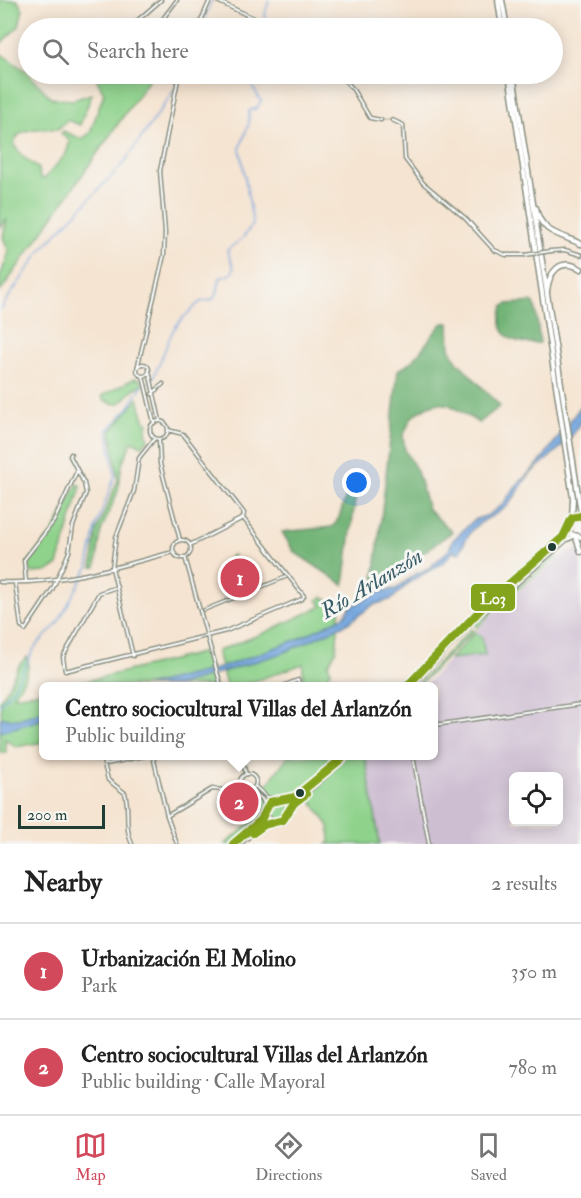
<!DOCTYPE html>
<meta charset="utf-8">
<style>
body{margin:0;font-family:"IM FELL Double Pica",serif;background:#f2f2f2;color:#222}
.controls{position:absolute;right:18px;bottom:18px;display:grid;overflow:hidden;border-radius:9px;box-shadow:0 3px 15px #0003}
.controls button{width:54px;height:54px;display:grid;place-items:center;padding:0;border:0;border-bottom:2px solid #e0e0e0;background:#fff;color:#222;font:30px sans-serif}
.scale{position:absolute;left:18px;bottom:15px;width:87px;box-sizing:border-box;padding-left:6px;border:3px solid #1f3d34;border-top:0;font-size:16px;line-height:21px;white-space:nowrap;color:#1f3d34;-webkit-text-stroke:4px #f6f6f2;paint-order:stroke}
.you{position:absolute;left:357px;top:483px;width:21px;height:21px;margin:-15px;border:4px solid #fff;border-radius:50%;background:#1a73e8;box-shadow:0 0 0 9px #1a73e833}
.badge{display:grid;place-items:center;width:39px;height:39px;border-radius:50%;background:#d1495b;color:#fff;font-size:20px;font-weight:700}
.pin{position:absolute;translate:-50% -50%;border:3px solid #fff;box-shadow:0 2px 6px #0006}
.popup{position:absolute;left:39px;top:682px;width:399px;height:78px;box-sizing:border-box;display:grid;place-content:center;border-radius:9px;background:#fff;filter:drop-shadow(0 2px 4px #0005);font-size:20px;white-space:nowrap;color:#767676}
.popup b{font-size:22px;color:#222}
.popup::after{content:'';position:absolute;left:50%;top:100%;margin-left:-12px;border:12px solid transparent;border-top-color:#fff}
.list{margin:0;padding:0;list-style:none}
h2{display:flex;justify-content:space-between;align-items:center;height:78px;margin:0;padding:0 24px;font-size:26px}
h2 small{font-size:20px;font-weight:400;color:#767676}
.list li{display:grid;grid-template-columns:39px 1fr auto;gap:18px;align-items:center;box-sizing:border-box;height:96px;padding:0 24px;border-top:2px solid #e0e0e0}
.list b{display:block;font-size:22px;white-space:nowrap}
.list p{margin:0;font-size:20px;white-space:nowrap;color:#767676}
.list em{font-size:20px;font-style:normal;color:#767676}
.icon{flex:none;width:33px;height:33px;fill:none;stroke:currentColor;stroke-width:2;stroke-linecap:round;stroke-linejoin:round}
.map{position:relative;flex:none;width:581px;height:844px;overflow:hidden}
.search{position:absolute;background:#fff;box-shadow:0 3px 15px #0003;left:18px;right:18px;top:18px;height:66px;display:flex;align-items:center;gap:15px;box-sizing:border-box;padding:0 21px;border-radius:33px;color:#767676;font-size:22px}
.sheet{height:270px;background:#fff}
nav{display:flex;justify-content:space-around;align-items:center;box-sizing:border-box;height:84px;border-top:2px solid #e0e0e0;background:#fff;font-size:16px;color:#767676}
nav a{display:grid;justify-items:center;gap:3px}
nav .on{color:#d1495b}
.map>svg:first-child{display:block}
</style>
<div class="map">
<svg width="581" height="844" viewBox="0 0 581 844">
<rect width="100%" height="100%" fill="#f6f6f2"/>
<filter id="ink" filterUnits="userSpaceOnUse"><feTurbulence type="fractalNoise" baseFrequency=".0167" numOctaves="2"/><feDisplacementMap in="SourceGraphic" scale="12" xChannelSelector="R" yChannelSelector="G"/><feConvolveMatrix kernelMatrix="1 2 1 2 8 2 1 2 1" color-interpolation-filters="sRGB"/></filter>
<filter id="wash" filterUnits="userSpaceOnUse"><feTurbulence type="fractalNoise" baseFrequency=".008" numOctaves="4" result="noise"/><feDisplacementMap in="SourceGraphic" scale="24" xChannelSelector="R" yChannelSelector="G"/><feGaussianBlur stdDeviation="1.35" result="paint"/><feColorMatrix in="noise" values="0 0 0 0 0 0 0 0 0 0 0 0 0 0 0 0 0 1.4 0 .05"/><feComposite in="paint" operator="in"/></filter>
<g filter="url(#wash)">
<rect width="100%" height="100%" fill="#f5e4d1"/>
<path fill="#cebed2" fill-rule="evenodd" d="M581,549V844H380L365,756H434V686H424L498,608L567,552ZM514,776H558V822H514Z"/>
<path fill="#8ed28b" stroke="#568860" stroke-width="1.5" d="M0,0H17L23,9L19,26L0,44Z
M0,53L27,72L51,98L72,100L92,94L80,125L67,120L58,129C45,128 16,126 14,145L22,156L39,169L40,178L44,179L66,154L70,141L61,134L63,131L82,139L90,133L104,93L97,80L100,74H153L0,292V277L9,252L3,237L7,219L0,227Z
M135,378L141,380L142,385C125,389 126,414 103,399L102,396Z
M138,398L144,420L148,423L146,432L149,439L142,446L132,441L122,464L118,491L101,531L96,567H92L97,531L118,480L111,431Z
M77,484L81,486L58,565L47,572L33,573L29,569L30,560L54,531Z
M556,553L559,556L498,606L477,628L475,623Z
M232,555L258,588L236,598L226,563Z
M323,597L340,607L336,651L328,665L331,671L321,686H305L303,684V664L241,686H226L217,651L264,633L322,606L317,600Z
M471,629L474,630L418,686L419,682Z
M475,632L482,638L485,655L450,659Z
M205,652L215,686H66Z
M27,657C33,669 20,685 14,696L44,691V742L16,747L5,739L6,753H0V732L3,730L0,700C11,687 14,667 27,657Z
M288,756H332V761L338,756H365L380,844H327L330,842L329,826L310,799L294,811L289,823L280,826L269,825L244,844H225L255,820L243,819L231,812L236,797L251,795L259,786L264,789Z"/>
<path fill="#72b477" stroke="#487856" stroke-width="1.5" d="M533,302L535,304L540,343C514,345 494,337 503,307L507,304Z
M443,323H449L450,348L457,361L500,406L479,423L450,405L439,403L428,406L412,417L403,436L405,450L417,471L428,509L452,532L380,584L374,580L398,370C418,362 428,337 443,323Z
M357,485L344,585L294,552L282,532L332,527C345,516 338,500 357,485Z"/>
<path fill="#73a4de" stroke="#497089" stroke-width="1.5" d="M581,406C581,410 581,416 581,420C576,438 544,461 531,473C521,483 517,497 506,507C497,515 484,519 475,527C465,536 463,549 459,553L454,551L443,563L411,581L392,599L373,605L348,623L283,653L177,686H146L223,667L298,639L345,616L349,608L381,591L396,589L414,575L429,568L449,550L452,541L474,520L488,515L502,505L516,486L540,462Z
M44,711V719L0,732V718L18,719Z"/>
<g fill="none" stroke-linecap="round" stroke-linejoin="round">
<path stroke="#73a4de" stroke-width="1.5" d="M200,28L212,0
M262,28L266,25L265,14L269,0
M179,80L182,74
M0,310L41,250L123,164L176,88
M0,705L13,689L35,647L57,624L88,568L96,527L115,476L108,430L128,409L141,387L153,379L173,330L183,318L200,302L212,300L217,294L220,278L231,274L234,268L227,250L242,239L253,224L240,148L249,123V111L257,108L261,101L245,74"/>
</g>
</g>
<g filter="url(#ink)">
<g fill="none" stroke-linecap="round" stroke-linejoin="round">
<path stroke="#cac3b2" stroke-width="2" stroke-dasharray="2 1" stroke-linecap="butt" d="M381,120H392"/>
<g stroke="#8a9082" stroke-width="4.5">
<path id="pedestrian" d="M204,610L286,577"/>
</g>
<g stroke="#8a9082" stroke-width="5">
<path id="minor" d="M215,0L260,21H271L284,28
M129,28L161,0
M156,28L177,0
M198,28L210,0
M339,74L352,88L370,118L381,120
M392,120L403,125L405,159L423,183L465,218L494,250L506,255H525
M551,251L565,250L581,255
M137 370a6 6 0 1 1 12 0a6 6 0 1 1-12 0Z
M137,369L164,255L165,232L160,171L179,74
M149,371L160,421
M143,376L154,423
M152,394L163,384
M150 430a9 9 0 1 1 18 0a9 9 0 1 1-18 0Z
M168,430L183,434L244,513L243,518L237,521L190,545
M159,439L160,464L180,540
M173 549a9 9 0 1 1 18 0a9 9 0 1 1-18 0Z
M185,557L221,686
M0,582C59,585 117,567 173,552
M26,582L24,560L54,521L77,471
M15,583L21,626L25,630L53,588L69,552L73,526L86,493L84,483L70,456L71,454
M117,587L99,593L63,657L65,671L226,631L302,599L304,596L243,518
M133,656L112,568L116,537L134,491L139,458L155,438
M283,686L298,680L299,684
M434,725L581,704
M102,756L108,780L125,793C130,810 124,828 132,844
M153,756L167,816
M241,756L246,774
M413,756L429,844
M106,764L144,756
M240 782a8 8 0 1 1 16 0a8 8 0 1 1-16 0Z
M256,787L267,797L275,799
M251,790L262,799L266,808
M177,844L167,816L212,789L235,791L242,788"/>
</g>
<g stroke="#8a9082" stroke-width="6">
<path id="tertiary" d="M407,686L488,602L563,537L568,526
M412,686L478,617L566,540L575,536
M266,812L268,817L275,822
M233,844L261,820L270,802L295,797L345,756
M239,844L264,825L283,820L294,803L350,756"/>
</g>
<g stroke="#8a9082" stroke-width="7">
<path id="secondary" d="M498,0L502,28
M502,0L507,28
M509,74L573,498L572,518
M513,74L581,513
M536,208C541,234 561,234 581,244
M547,291C549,272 560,257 581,269
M581,516L572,518L568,526L571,534L581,537
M576,538L581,552"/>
</g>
<use href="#pedestrian" stroke="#fff" stroke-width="1.5"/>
<use href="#minor" stroke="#fff" stroke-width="2"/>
<use href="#tertiary" stroke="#fff" stroke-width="3"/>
<use href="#secondary" stroke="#fff" stroke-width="4"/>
<g stroke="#8a9082" stroke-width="5" stroke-linecap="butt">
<path id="minor-bridge" d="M525,255L551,251"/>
</g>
<use href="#minor-bridge" stroke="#fff" stroke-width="2"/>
<g stroke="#f6f6f2" stroke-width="12">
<path id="bus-1" d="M407,686L488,602L563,537L572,518L581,516
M253,833L264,825L283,820L294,803L306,794
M233,844L261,820L270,802L295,797L345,756"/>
</g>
<use href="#bus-1" stroke="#84a41d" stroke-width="8"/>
</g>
</g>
<g fill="#1f3d34" stroke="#f6f6f2" stroke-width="2">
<circle cx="552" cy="547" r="5"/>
<circle cx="300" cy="793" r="5"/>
</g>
<g text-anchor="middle" stroke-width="6" stroke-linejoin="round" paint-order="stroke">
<g font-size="22" font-style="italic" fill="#385c67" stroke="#f6f6f2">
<text transform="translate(371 583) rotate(-31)" y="8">Río Arlanzón</text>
</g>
</g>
<rect stroke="#f6f6f2" stroke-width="2" x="470" y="583" width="46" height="29" rx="6" fill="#84a41d"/>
<g font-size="16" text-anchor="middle" font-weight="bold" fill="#fff">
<text x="493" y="604">L03</text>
</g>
</svg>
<div class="controls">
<button><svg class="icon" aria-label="locate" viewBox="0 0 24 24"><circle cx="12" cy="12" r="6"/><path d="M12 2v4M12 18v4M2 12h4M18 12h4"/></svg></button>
</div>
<div class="scale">200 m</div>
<div class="you"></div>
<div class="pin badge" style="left:240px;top:578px">1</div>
<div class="pin badge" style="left:239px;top:802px">2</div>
<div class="popup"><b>Centro sociocultural Villas del Arlanzón</b>Public building</div>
<div class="search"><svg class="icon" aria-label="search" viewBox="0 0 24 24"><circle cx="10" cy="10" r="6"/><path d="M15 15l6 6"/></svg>Search here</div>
</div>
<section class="sheet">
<h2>Nearby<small>2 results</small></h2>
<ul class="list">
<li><span class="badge">1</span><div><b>Urbanización El Molino</b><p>Park</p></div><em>350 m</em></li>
<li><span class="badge">2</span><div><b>Centro sociocultural Villas del Arlanzón</b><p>Public building · Calle Mayoral</p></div><em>780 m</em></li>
</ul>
</section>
<nav>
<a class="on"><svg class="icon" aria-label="map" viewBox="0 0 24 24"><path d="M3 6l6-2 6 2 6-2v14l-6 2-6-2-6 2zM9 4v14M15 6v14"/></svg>Map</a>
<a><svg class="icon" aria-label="directions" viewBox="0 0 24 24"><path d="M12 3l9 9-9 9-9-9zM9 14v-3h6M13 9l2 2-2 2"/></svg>Directions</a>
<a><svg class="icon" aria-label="saved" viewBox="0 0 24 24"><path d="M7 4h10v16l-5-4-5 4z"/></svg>Saved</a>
</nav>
